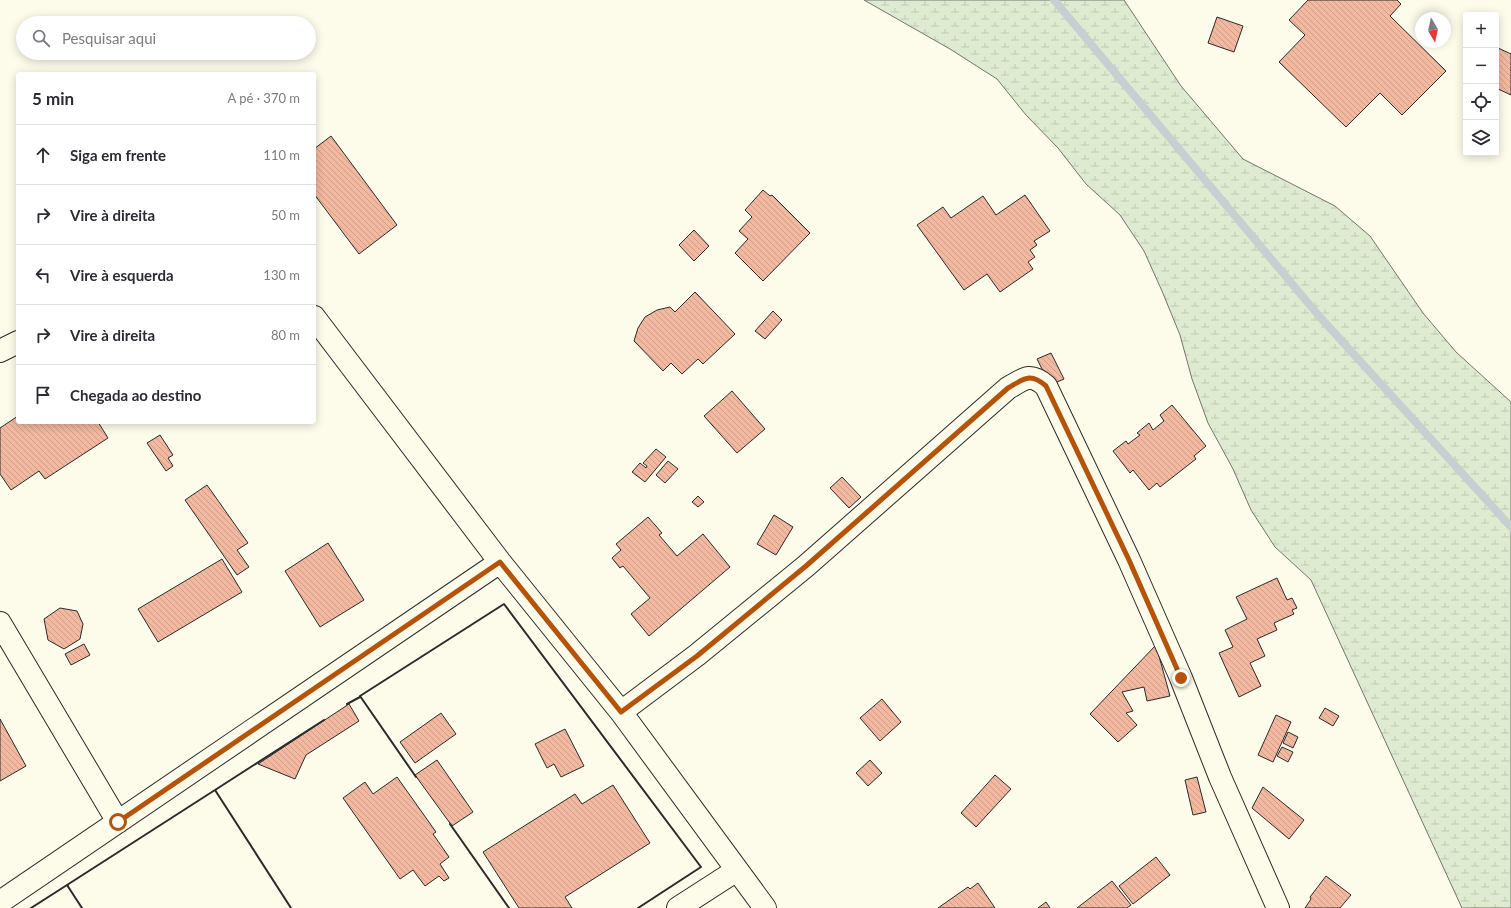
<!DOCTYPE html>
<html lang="pt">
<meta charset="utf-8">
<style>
body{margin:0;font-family:Lato,sans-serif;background:#f7f7f7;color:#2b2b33}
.controls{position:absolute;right:12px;top:12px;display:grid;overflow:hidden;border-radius:4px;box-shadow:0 2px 10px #0003}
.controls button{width:36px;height:36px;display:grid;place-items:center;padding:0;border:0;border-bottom:1px solid #e1e1e2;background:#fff;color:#2b2b33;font:20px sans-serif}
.compass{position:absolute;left:1415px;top:12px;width:36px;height:36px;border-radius:50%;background:#fff;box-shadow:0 2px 10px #0003;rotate:171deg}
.stop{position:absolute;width:12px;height:12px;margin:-9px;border:3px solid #b45309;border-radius:50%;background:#fff}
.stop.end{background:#b45309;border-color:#fff;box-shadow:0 1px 4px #0008}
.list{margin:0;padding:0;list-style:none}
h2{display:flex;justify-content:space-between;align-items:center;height:52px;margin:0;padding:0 16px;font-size:17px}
h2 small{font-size:13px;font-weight:400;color:#7c7c81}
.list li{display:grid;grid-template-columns:26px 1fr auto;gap:12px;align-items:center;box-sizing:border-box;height:60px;padding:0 16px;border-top:1px solid #e1e1e2}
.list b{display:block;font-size:15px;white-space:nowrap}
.list em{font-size:13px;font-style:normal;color:#7c7c81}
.icon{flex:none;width:22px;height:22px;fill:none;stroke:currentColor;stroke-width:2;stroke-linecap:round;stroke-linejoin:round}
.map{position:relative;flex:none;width:1511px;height:908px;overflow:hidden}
.search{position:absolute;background:#fff;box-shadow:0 2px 10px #0003;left:16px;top:16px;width:300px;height:44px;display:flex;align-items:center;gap:10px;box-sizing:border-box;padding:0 14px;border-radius:22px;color:#7c7c81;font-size:15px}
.panel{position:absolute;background:#fff;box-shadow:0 2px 10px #0003;left:16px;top:72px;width:300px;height:352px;border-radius:4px}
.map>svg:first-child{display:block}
</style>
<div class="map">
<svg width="1511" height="908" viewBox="0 0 1511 908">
<defs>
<pattern id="wetland-marsh" width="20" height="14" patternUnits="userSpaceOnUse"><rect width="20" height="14" fill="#deebd1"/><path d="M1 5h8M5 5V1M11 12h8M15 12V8" fill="none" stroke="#bfcab4"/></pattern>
<pattern id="building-back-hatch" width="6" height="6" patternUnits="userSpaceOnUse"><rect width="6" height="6" fill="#f2b8a0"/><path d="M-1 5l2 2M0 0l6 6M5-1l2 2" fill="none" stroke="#d09e8a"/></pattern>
</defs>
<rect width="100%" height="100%" fill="#fdfbea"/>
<path fill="url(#wetland-marsh)" stroke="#74746e" d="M864,0H1124L1181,86L1243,159L1335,206L1370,236L1423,313L1456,352L1511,402V908H1462L1311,580L1275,547L1251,510L1233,469L1208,423L1192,379L1180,335L1162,291L1144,251L1120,215L1086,184L1058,148L1026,115L997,79L950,49Z"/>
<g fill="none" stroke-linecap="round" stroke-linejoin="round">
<path stroke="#c7d0d0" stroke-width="8" d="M1054,0L1319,316L1511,527"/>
</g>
<path fill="url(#building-back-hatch)" stroke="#2b2b2b" d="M1308,0H1397L1401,4L1390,16L1446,71L1402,115L1380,93L1346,127L1279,62L1305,35L1289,20Z
M1217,17L1243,26L1234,52L1208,43Z
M1496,47L1511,54V95L1496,88V76L1498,71L1496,70Z
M331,136L397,225L359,254L314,194V149Z
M763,190L770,196L772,195L810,233L763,281L735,253L748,239L739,231L752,217L745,210Z
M1025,195L1050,231L1034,241L1037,245L1030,250L1035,257L1028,262L1033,269L1000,292L987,274L964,290L917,225L943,207L951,218L983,196L996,215Z
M694,230L709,246L694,261L679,245Z
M695,292L735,334L703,364L698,359L682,374L671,363L663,371L634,341L638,328L645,317L657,310L670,307L675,312Z
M773,311L782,320L765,339L755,331Z
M1051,353L1064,379L1050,385L1037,359Z
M732,391L765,429L737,453L704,416Z
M1172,405L1206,446L1194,456L1196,459L1160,487L1157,483L1149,490L1133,470L1130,473L1113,451L1126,441L1128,444L1140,435L1137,433L1149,423L1153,430L1164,421L1160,415Z
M18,416V422H98L108,438L45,479L39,471L11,490L0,474V428Z
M160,435L173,455L168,458L173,466L166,471L147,443Z
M656,449L666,457L645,482L632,472L640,463L646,468L647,466L643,463Z
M668,461L678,469L665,483L656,475Z
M842,477L861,497L849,508L830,488Z
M207,485L248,543L237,550L249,567L237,575L185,500Z
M698,496L704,502L698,507L692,502Z
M774,515L793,527L776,555L757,544Z
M648,517L662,533L659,535L677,556L703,534L730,567L649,636L631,614L650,598L623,566L620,568L612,558L621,550L616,544Z
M328,543L364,600L320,627L285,571Z
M222,559L242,592L158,642L138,609Z
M1277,578L1287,600L1292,598L1297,608L1292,610L1294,614L1274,623L1277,630L1257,639L1265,656L1250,663L1261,686L1239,697L1219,653L1233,647L1225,630L1247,619L1236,597Z
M60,608L77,611L83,624L80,639L64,649L48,640L44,619Z
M84,644L90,655L71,665L65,654Z
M1156,645L1170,696L1147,701L1144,687L1122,692L1133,711L1126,713L1137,725L1118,742L1090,714Z
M882,699L901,722L880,741L860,718Z
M349,704L359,721L306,755L295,779L258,764Z
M1325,708L1339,716L1333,726L1319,718Z
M441,713L456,734L415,763L400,742Z
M1276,715L1291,722L1273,762L1258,755Z
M0,719L26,766L0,781Z
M565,729L584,766L561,777L554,764L547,768L535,744Z
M1288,732L1298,737L1293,748L1283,743Z
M1282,747L1293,752L1288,762L1277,756Z
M437,760L473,812L452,826L415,775Z
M870,760L882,773L868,786L856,773Z
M995,775L1011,789L976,827L961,813Z
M397,777L436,832L433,834L449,857L440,864L449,878L444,881L439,876L425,886L413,870L400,879L343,798L365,782L373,794Z
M1197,777L1206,812L1193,815L1185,780Z
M613,785L650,843L565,897L572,908H519L483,852L575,794L582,804Z
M1263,787L1304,820L1289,839L1252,808Z
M1156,857L1170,875L1133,904L1119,886Z
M1326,876L1351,895L1340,908H1305L1311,899L1310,897Z
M1112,881L1131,905L1127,908H1077Z
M978,883L995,908H938L968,887L970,889Z
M1046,902L1050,908H1038Z"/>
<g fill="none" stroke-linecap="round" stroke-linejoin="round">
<g stroke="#2b2b2b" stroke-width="24">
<path id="minor" d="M314,317L500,562L621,712L765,908
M0,351L18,342
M0,623L118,822
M621,712L697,655L806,566L1008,388C1024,379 1030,372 1046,386L1129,560L1181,678L1220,777L1278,908
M0,902L500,562
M678,908L737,870"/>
</g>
<use href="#minor" stroke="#fdfbea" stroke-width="22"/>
<path stroke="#2b2b2b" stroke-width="2" d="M347,704L360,697
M416,777L360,696L504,604L701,867L638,908
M450,824L509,908
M31,908L67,885L68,886
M82,908L67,885L215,790
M291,908L215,790L324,720"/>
</g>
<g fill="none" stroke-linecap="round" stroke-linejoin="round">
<path stroke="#b45309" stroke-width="5" d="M118,822L500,562L621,712L697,656L806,566L1008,388C1024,379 1030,372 1046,386L1129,560L1181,678"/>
</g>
</svg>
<div class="controls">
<button>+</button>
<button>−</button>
<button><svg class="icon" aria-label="locate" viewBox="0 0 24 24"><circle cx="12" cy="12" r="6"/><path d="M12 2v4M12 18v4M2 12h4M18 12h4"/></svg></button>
<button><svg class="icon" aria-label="layers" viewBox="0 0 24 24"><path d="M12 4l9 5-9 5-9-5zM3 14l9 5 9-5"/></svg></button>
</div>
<svg class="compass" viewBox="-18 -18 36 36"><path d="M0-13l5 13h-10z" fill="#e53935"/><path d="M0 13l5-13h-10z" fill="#7c7c81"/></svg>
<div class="stop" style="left:118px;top:822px"></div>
<div class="stop end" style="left:1181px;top:678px"></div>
<div class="search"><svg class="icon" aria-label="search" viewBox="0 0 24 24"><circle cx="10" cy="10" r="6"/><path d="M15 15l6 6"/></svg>Pesquisar aqui</div>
<section class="panel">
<h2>5 min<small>A pé · 370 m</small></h2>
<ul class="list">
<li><svg class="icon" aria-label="ahead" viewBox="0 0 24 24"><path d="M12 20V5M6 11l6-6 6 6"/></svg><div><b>Siga em frente</b></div><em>110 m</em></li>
<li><svg class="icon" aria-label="right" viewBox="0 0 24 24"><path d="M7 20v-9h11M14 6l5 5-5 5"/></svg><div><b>Vire à direita</b></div><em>50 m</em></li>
<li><svg class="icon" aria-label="left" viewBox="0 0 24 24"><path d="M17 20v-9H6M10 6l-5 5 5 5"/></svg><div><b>Vire à esquerda</b></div><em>130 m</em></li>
<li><svg class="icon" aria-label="right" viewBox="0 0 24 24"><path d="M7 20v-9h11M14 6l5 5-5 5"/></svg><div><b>Vire à direita</b></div><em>80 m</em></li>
<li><svg class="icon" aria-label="arrive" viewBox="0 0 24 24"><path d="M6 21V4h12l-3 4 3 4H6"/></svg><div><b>Chegada ao destino</b></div></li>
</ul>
</section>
</div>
